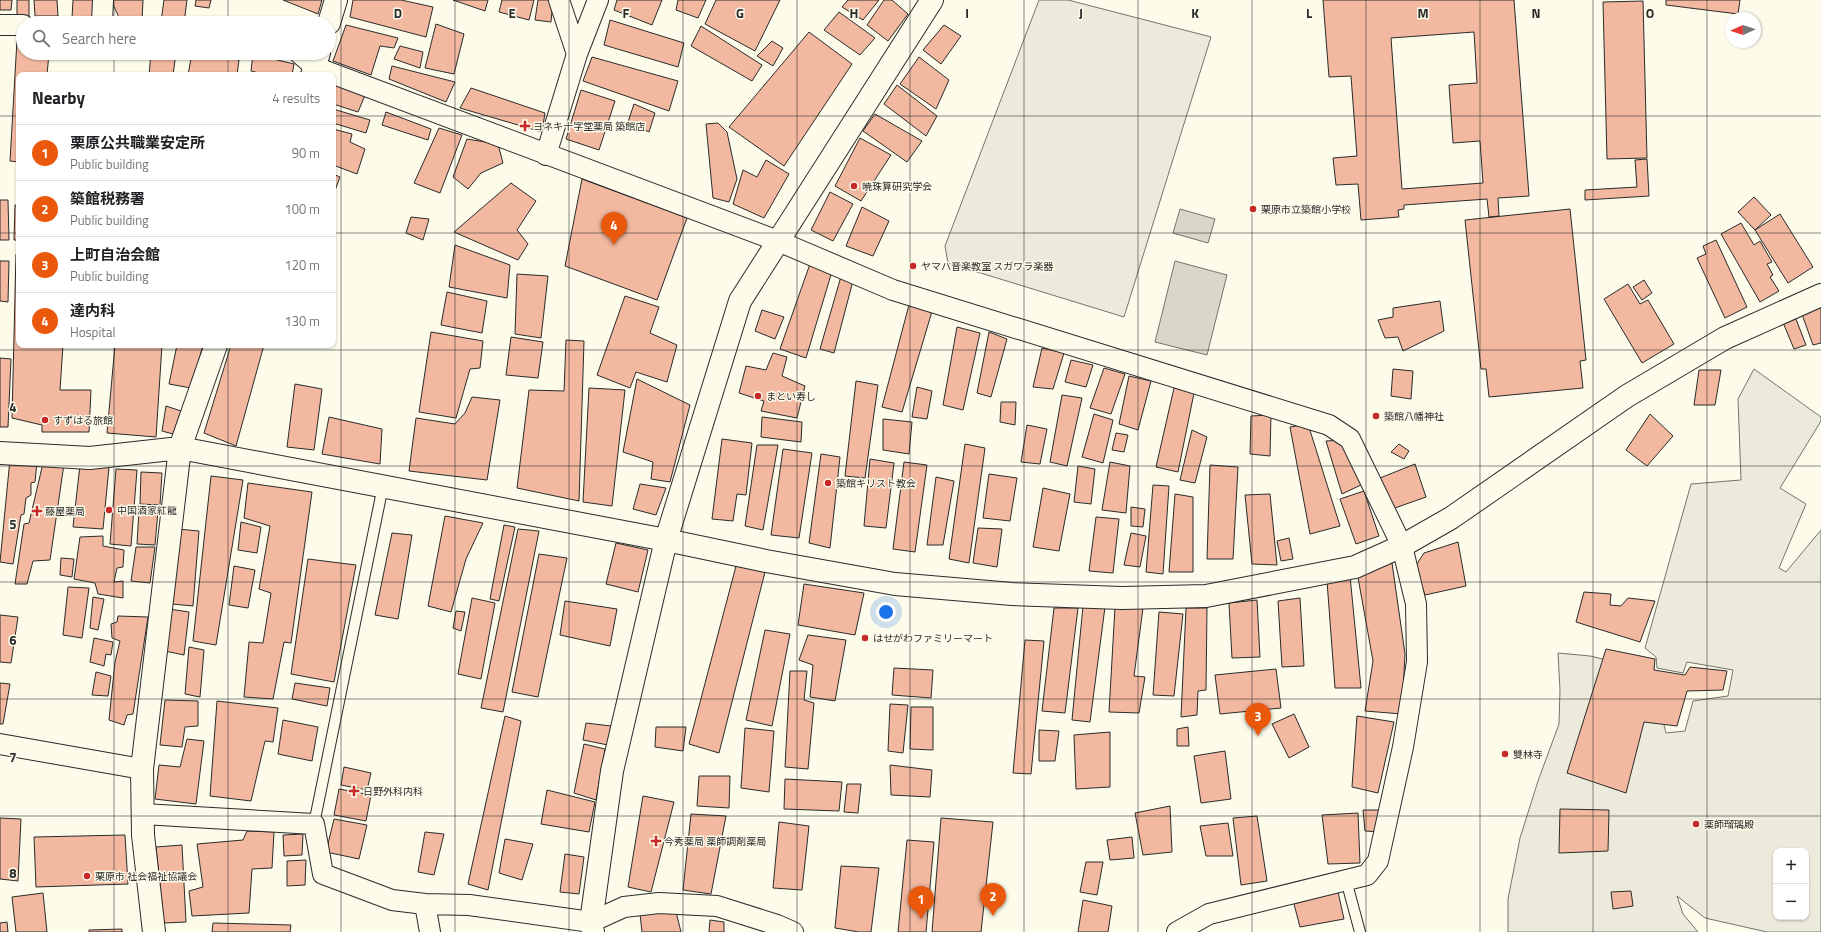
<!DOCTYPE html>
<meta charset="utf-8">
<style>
body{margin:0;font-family:"Titillium Web","Noto Sans JP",sans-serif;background:#f2f2f2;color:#202124}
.controls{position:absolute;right:12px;bottom:12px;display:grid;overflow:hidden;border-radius:8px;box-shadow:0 1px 3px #0004}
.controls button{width:36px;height:36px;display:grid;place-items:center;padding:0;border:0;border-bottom:1px solid #e0e0e0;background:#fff;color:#202124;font:20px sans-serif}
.compass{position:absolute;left:1725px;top:12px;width:36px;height:36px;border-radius:50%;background:#fff;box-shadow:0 1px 3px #0004;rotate:267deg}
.you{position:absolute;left:886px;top:612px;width:14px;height:14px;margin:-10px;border:3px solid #fff;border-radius:50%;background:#1a73e8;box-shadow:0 0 0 6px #1a73e833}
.badge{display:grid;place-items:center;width:26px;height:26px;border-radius:50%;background:#ea580c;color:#fff;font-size:13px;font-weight:700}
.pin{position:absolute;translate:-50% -33px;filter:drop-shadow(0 1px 2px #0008)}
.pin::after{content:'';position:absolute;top:21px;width:14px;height:12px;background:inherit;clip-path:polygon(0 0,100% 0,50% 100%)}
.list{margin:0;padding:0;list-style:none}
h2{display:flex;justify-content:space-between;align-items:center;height:52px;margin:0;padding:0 16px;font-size:17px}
h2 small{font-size:13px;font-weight:400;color:#757577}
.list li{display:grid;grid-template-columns:26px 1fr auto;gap:12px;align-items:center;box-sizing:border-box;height:56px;padding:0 16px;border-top:1px solid #e0e0e0}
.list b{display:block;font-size:15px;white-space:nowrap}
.list p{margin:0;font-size:13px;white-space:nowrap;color:#757577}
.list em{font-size:13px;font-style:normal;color:#757577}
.icon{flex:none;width:22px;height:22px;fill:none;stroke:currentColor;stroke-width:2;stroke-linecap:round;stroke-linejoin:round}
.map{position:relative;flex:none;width:1821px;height:932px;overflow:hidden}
.search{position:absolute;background:#fff;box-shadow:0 1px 3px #0004;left:16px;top:16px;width:320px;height:44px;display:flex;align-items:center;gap:10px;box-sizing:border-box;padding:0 14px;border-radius:22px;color:#757577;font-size:15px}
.panel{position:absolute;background:#fff;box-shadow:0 1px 3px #0004;left:16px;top:72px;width:320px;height:276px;border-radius:8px}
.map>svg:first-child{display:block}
</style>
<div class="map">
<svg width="1821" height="932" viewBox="0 0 1821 932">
<rect width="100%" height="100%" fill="#fdfbea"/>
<path fill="#ecebdb" stroke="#74746e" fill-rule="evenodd" d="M1039,0H1068L1211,37L1124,317L948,263L945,246Z
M1754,369L1821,417V421L1780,488L1806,504L1779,568L1786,572L1821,530V932H1767L1705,918L1677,896L1683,914L1698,932H1508V899L1520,838L1538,781L1559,724L1560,690L1558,653L1590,656L1628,665L1656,693L1666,733L1685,731L1693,701L1728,696L1733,670L1687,662L1683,673L1657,668L1656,657L1645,648L1691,484L1741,480L1738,399ZM1776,851H1806V917H1776Z"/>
<path fill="#d8d7c9" stroke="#74746e" d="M1180,209L1215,219L1208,243L1173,233Z
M1175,261L1227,275L1207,355L1155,342Z"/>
<path fill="#f2b8a0" stroke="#2b2b2b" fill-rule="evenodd" d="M0,0H12L11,10H0Z
M17,0H29V19H17Z
M34,0H57L58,16H35Z
M73,0H93V17L72,18Z
M111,0H143L142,21L121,22Z
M164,0H187L184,23L161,21Z
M196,0H211L209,8L195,6Z
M283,0H322L318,14Z
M353,0H401L433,7L426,37L350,17Z
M453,0H488L485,11Z
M502,0H534L529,20L499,12Z
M538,0H553L551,22L535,20Z
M617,0H662L652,25L614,10Z
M678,0H706L698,18L676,10Z
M716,0H780L755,51L705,24Z
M848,0H879L863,20L842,7Z
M884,0H892L908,14L888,41L867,25Z
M1323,0H1514L1529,196L1498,198L1499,216L1489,217L1487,199L1404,205V209L1398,210L1399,217L1361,220L1358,184L1336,185L1333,158L1357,156L1351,76L1329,77ZM1474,32L1477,83L1449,85L1453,143L1480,141L1483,183L1402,189L1391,38Z
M1666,0H1740L1738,14L1666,5Z
M1643,1L1647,158L1607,159L1603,2Z
M839,12L875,38L860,55L824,30Z
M610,20L684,43L678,67L604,45Z
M436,24L464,34L454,74L425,68Z
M346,25L398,38L394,48L380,46L371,75L333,61Z
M944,25L961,36L941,64L923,50Z
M701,26L762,65L752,81L691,46Z
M809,32L852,64L784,166L729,127Z
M17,40L23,41V53H49L47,75H19V162L10,161Z
M772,41L783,48L773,66L757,56Z
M400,46L423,52L420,68L394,59Z
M151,53H176L173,75H149Z
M192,53H202L239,60L237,75H188Z
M253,54L294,64L292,75H267L251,71Z
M592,57L678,81L669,111L583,81Z
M919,57L949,80L936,109L900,84Z
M392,66L455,82L446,102L389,79Z
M333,82L366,93L358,112L333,104Z
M897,85L937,116L926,136L884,104Z
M471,88L545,113L542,132L460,108Z
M581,90L615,101L599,150L566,139Z
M634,104L655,113L649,132L628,122Z
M333,109L370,120L366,133L333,123Z
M386,112L431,129L428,140L382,125Z
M875,114L922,141L907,162L863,131Z
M718,123L727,132L737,179L729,202L713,198L706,124Z
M439,128L462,135L440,193L414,183Z
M333,129L352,134L350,142L365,149L357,174L333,165Z
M860,138L891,155L861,201L835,186Z
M467,139L498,144L503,163L481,173L468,189L453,177Z
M1647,159L1649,196L1585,200V190L1637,187L1635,160Z
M766,160L789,174L764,218L733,204L743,170L757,177Z
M333,174L340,177L333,196Z
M582,179L687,218L657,300L565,266Z
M511,183L536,201L517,230L528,244L518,260L454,232Z
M830,192L853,204L833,241L811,230Z
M1754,197L1771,215L1755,230L1738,212Z
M0,200H8L9,240H0Z
M15,205H19V240H14Z
M862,207L889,221L873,256L846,246Z
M1570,209L1586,360L1580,361L1583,388L1489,397L1486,369H1481L1465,220Z
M1780,214L1813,267L1788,283L1755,230Z
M411,217L429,219L423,240L406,233Z
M1741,223L1754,245L1760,241L1772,262L1767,264L1773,275L1770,277L1779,291L1760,302L1721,234Z
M1716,240L1747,307L1725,318L1697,258L1706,254L1703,246Z
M455,245L510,265L507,298L449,287Z
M16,254H19V345H63L60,390H91L89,432H42V425L12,418Z
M0,261H9L8,302L0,301Z
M811,261L833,268L806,358L780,349Z
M842,273L854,277L834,353L820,349Z
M517,274L548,276L541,338L515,334Z
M1644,280L1652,293L1642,300L1633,287Z
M1628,284L1640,304L1648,300L1674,344L1642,363L1604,299Z
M447,292L487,301L482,333L441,325Z
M625,296L659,307L650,333L677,345L667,382L636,372L630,388L597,375Z
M910,301L933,308L902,412L882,407Z
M1440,301L1444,331L1403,351L1398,337L1385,338L1378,320L1393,317V308Z
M1821,302V343L1813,345L1799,306Z
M762,310L784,317L775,339L755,331Z
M1794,314L1806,345L1794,349L1782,320Z
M957,327L980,333L963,410L943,405Z
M431,332L483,341L480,368L470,369L456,418L419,412Z
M989,332L1007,339L991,397L977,393Z
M511,337L543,342L538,378L506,375Z
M566,340L584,341L579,501L517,488L529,390L564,391Z
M115,345H162L156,437L107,433Z
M177,345H203L191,388L169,384Z
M231,345H264L236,446L204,433Z
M1042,348L1064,353L1053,389L1033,387Z
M773,353L787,357L782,376L805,386L797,418L761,411L764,401L739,393L746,366L766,370Z
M0,358L11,359L8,427H0Z
M1071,360L1093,365L1086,387L1065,382Z
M1104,368L1125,374L1111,414L1090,408Z
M1393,369L1413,371L1411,399L1391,396Z
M1699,370H1721L1715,405H1694Z
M1129,376L1151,381L1138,430L1119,424Z
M637,379L690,405L670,482L651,479L653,462L623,452Z
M856,381L878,385L865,478L845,476Z
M295,384L322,389L314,450L287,447Z
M917,387L932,391L927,419L912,417Z
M589,388L625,390L612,506L583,502Z
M1174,388L1194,393L1178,472L1156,467Z
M1062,395L1082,398L1067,466L1050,462Z
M472,397L500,400L487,480L409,471L416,418L455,424L465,413Z
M1001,402H1016L1015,425L1000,422Z
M166,406L181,411L173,434L162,431Z
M1094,414L1113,420L1103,463L1082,457Z
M1650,414L1673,436L1647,466L1626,450Z
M1271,415L1270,456L1250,454L1251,416Z
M329,417L382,429L380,464L322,454Z
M762,417L802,422L801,442L761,437Z
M883,419L912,422L909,454L883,450Z
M1308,424L1340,526L1310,534L1290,427Z
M1027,425L1047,429L1040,464L1021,462Z
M1192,430L1207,437L1195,483L1180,480Z
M1116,433L1128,435L1124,452L1112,450Z
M722,439L752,443L746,495L737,494L733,521L712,519Z
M1343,440L1365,483L1342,494L1326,441Z
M965,444L985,448L969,563L949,559Z
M1399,444L1409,451L1404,459L1391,452Z
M757,445H778L763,530L745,526Z
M783,449L812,453L799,538L771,535Z
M821,454L840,457L830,548L809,543Z
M10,459L37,462L35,482L31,483V495L26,498L24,514L21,515L13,564L0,562Z
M870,459L894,463L886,528L864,526Z
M904,462L927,465L915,552L893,549Z
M1110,462L1130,466L1126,513L1102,510Z
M43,463L64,464L50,560L33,561L27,584H15L24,524L29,523Z
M1415,464L1426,497L1392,509L1380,478Z
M80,465L109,467L103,529L73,527Z
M1210,465L1238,467L1233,559H1207Z
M1078,466L1095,469L1091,504L1074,502Z
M116,469L137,470L131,546L110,544Z
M141,472L162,473L160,505L140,504Z
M989,474L1017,478L1010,521L983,518Z
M211,476L243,480L216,645L193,641Z
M936,477L954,481L943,545H927Z
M248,483L312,492L291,643L284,642L273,699L244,697L249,642L263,643L271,593L259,589L270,526L244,518Z
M640,484L666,488L656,515L633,509Z
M1153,485L1169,486L1163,574L1146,572Z
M1043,488L1070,494L1059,551L1033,547Z
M1364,491L1379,536L1356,544L1340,499Z
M1175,494L1193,497V572H1169Z
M1270,494L1277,565L1252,564L1245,495Z
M1131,507L1145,509L1143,527L1131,526Z
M139,510L158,511L155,545L137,544Z
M445,516L483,523L466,559L451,612L428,606Z
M1096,517L1119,519L1113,573L1089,571Z
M241,522L261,527L257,553L238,550Z
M504,525L515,527L499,601L490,599Z
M978,528L1002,529L997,567L973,563Z
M178,529L199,531L193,606L172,604Z
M518,529L539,531L503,712L481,708Z
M392,533L412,535L398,619L375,615Z
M1131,533L1146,536L1140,567L1124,565Z
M103,536V546L124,550L123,567L117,568L114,582L123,581V598L98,594L95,583L74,579L80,537Z
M1289,538L1293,559L1281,561L1277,541Z
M1458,542L1466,586L1425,595L1415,567L1424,553Z
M616,543L648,550L638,592L606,584Z
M136,547H155L150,583L131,581Z
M539,554L567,558L538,697L512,692Z
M61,558L74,559L72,577L60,575Z
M308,559L356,565L334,682L291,674Z
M1392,563L1405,654L1402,714L1365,711L1373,661L1357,572Z
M234,566L255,570L248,608L229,605Z
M736,566L765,572L719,753L689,744Z
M1350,576L1361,688H1335L1327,581Z
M804,584L864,593L855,635L798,625Z
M68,587L89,588L82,638L63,635Z
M1584,592L1611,594L1610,605L1621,606L1628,598L1655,601L1640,642L1576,622Z
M93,597L104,599L98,630L90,628Z
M472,598L495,603L481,679L458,674Z
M1300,598L1304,666L1282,667L1278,601Z
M1257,600L1260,657L1232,658L1229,603Z
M565,601L617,609L610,646L560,635Z
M1083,606L1105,607L1090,722L1072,720Z
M1115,607L1143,608L1134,676L1145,677L1139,713L1109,712Z
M1054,608H1078L1065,713L1042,711Z
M1186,608H1207L1206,690L1198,691L1197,715L1181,717Z
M169,609L189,612L184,655L165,651Z
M456,611L465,612L461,631L453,628Z
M1159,612L1183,614L1174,696L1153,695Z
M0,615L18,617L11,663L0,662Z
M118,616L148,617L133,714L127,715L124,725L109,720L115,662L120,641L112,638L111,624L117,622Z
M765,630L790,634L772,726L746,720Z
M808,635L846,640L835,701L810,697L813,665L799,660Z
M94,638L113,642L111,655L106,654L104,666L90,662Z
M1025,640L1044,641L1031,774L1013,773Z
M189,647L204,650L200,697L185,694Z
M1606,649L1655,659L1654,670L1685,675L1690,667L1727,671L1723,690L1687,691L1677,726L1644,722L1626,793L1567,773Z
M894,668L933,670L931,698L892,695Z
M1276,669L1281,708L1220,714L1215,675Z
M790,671H807L804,700L814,703L808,769L785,767Z
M96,672L111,676L108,696L92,695Z
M0,683L10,684L3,724H0Z
M295,683L330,688L327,706L292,699Z
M165,700L198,701V726L185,727L182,747L160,745Z
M217,701L278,708L273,742L265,741L251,801L210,796Z
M890,704L908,705L903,753L888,751Z
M911,707H933V750L910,749Z
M1294,714L1309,747L1289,758L1272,724Z
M505,716L521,721L488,890L468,884Z
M1357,716L1394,722L1378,793L1352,787Z
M283,720L318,727L312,761L278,754Z
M586,723L611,726L608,745L583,740Z
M656,727H686L683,751L655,747Z
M1188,727L1189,746H1177V729Z
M745,728L774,731L769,792L741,788Z
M1039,730L1059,731L1055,761H1039Z
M1110,732V787L1076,789L1074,735Z
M187,739L204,741L196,804L155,799L159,765L180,767Z
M584,744L605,749L596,800L574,793Z
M1225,751L1231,799L1201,803L1194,756Z
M890,765L932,770L930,797L891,795Z
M344,767L371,773L367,790L341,785Z
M699,776H730L729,808L697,806Z
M785,779L842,782L839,811L784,809Z
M847,784H861L858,813L844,812Z
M339,789L371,795L366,821L334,815Z
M547,790L595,802L589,832L541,824Z
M643,796L674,802L651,892L628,887Z
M1170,806L1172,852L1143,855L1135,813Z
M1560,809L1609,810L1608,851L1559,853Z
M1363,810H1383L1382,832L1365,831Z
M1358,813L1360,863L1328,864L1322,815Z
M691,814L726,816L711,894L683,890Z
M1257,816L1267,881L1241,885L1233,818Z
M0,818L21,819L18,881L0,879Z
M941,818L993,822L981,932H932Z
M334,819L367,825L359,859L326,852Z
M779,822L809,826L802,890L773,888Z
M1228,823L1233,856H1206L1200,826Z
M247,831L274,832L272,868L252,869L249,913L192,916L189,891L203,887L197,844L243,840Z
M425,832L444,834L434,875L418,872Z
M303,834L302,855L284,856L283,835Z
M125,835L128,884L36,887L34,837Z
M1132,837L1134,858L1110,860L1107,840Z
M505,839L533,844L522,880L499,873Z
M907,840L934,842L926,932H898Z
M182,845L186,922L164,923L156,847Z
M565,854L584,857L579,894L560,892Z
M306,860L305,885L287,886V861Z
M1086,862H1103L1097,895L1080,892Z
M841,866L879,868L871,932H859L835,928Z
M1631,891L1633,906L1613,909L1611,892Z
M1338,892L1344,919L1300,927L1294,904Z
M43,893L47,932H16L12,897Z
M1083,900L1112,906L1108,932H1078Z
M676,912L681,932H642L640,914Z
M710,920L724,922V932H709Z
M7,922L8,932H0V923Z
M213,923L291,925L290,932H212Z
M122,929V932H89V930Z"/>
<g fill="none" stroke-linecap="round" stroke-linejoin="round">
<g stroke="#2b2b2b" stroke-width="12">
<path id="service" d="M314,824L383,486
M1346,880L1360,932"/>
</g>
<g stroke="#2b2b2b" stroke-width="22">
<path id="minor" d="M559,0L577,54
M102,23L103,0
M0,25H23
M299,53L315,67L778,241L893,290L1329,425L1350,439L1402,546L1416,604L1417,662L1403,747L1378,861L1367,875L1209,914L1177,932
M546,155L577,54L598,0
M0,744L142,769
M143,814L314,824L323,874L392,900L425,904L469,905L591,922L624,907L659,903L717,906L777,925L793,932
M425,904L430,932"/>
</g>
<g stroke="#2b2b2b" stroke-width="24">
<path id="tertiary" d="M329,23L336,0
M312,75L319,53
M0,453L90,458L180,448L666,540L766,561L895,584L1012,594L1122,598L1206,596L1355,567L1402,546L1451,518L1627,396L1725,338L1821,295
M154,932L143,835L142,769L180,448L216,345
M593,932L591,922L612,771L666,540L740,301L932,0"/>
</g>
<use href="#service" stroke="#fdfbea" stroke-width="10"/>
<use href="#minor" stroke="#fdfbea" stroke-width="20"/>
<use href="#tertiary" stroke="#fdfbea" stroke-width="22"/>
</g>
<path fill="none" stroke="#2b2b2b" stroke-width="1" stroke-opacity="0.55" d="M114,0V23M228,0V23M341,0V932M455,0V932M569,0V932M683,0V932M797,0V932M910,0V932M1024,0V932M1138,0V932M1252,0V932M1366,0V932M1480,0V932M1593,0V932M1707,0V932M114,53V75M228,53V75M0,116H19M333,116H1821M0,233H19M333,233H1821M114,345V932M228,345V932M0,350H1821M0,466H1821M0,582H1821M0,699H1821M0,816H1821"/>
<g fill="#c62828" stroke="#fdfbea" stroke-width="1.5">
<path d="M523 120h4v4h4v4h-4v4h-4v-4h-4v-4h4z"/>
<circle cx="854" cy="186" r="4"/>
<circle cx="1253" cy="209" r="4"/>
<circle cx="913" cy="266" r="4"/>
<circle cx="758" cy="396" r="4"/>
<circle cx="1376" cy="416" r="4"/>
<circle cx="45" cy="420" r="4"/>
<circle cx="828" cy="483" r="4"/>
<circle cx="109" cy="510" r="4"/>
<path d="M35 505h4v4h4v4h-4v4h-4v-4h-4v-4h4z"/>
<circle cx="865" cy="638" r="4"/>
<circle cx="1505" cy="754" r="4"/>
<path d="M352 785h4v4h4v4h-4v4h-4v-4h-4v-4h4z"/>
<circle cx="1696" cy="824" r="4"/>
<path d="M654 835h4v4h4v4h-4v4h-4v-4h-4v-4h4z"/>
<circle cx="87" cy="876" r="4"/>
</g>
<g text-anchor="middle" stroke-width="3" stroke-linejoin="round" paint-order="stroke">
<g font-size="10" fill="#2b2b2b" stroke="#fdfbea" text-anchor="start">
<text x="533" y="130">ヨネキ十字堂薬局 築館店</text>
<text x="862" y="190">暁珠算研究学会</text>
<text x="1261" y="213">栗原市立築館小学校</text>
<text x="921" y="270">ヤマハ音楽教室 スガワラ楽器</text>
<text x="766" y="400">まとい寿し</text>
<text x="1384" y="420">築館八幡神社</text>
<text x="53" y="424">すずはる旅館</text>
<text x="836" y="487">築館キリスト教会</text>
<text x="117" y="514">中国酒家紅龍</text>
<text x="45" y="515">藤屋薬局</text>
<text x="873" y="642">はせがわファミリーマート</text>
<text x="1513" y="758">雙林寺</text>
<text x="363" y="795">日野外科内科</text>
<text x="1704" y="828">薬師瑠璃殿</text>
<text x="664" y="845">今秀薬局 薬師調剤薬局</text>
<text x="95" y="880">栗原市 社会福祉協議会</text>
</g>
</g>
<g font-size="13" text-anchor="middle" font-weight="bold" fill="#2b2b2b" stroke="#fdfbea" stroke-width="3" stroke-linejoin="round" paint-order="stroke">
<text x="398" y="18">D</text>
<text x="512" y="18">E</text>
<text x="626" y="18">F</text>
<text x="740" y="18">G</text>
<text x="854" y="18">H</text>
<text x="967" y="18">I</text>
<text x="1081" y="18">J</text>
<text x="1195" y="18">K</text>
<text x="1309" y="18">L</text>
<text x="1423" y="18">M</text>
<text x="1536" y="18">N</text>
<text x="1650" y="18">O</text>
<text x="13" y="412">4</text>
<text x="13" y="529">5</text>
<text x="13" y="645">6</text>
<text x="13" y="762">7</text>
<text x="13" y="878">8</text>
</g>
</svg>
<div class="controls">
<button>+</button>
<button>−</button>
</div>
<svg class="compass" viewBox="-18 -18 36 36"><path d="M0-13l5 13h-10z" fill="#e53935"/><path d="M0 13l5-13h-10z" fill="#757577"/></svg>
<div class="you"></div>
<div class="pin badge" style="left:921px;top:919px">1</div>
<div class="pin badge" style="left:993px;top:916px">2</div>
<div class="pin badge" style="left:1258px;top:736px">3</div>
<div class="pin badge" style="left:614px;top:245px">4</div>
<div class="search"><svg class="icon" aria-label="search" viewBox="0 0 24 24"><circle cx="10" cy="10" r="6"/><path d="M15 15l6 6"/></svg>Search here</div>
<section class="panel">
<h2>Nearby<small>4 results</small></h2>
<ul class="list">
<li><span class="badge">1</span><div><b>栗原公共職業安定所</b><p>Public building</p></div><em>90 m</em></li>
<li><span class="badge">2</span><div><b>築館税務署</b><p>Public building</p></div><em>100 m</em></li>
<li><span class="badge">3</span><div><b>上町自治会館</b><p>Public building</p></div><em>120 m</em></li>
<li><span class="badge">4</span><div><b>達内科</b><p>Hospital</p></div><em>130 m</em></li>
</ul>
</section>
</div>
